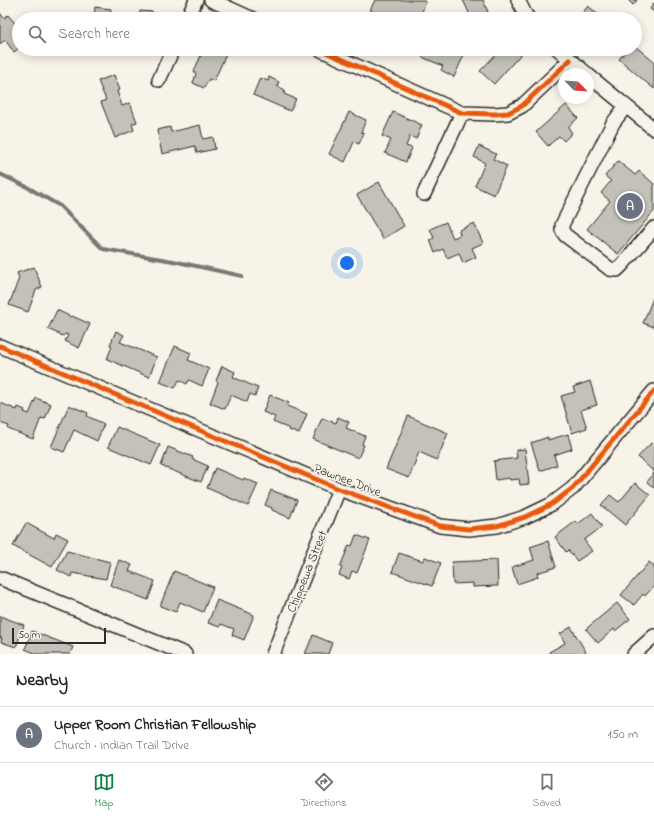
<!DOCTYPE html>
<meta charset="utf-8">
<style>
body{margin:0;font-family:"Indie Flower",sans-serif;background:#f2f2f2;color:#202124}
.compass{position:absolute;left:558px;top:68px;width:36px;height:36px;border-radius:50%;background:#fff;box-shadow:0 2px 10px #0003;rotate:115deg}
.scale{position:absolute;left:12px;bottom:10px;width:94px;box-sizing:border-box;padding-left:4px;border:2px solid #2b2b2b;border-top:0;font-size:11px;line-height:14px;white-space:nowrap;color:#2b2b2b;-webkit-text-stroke:3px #f7f3e8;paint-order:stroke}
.you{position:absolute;left:347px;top:263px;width:14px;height:14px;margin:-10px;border:3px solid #fff;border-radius:50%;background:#1a73e8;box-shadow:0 0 0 6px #1a73e833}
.badge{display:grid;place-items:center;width:26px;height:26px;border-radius:50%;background:#0b8043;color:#fff;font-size:13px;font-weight:700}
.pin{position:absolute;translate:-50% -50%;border:2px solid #fff;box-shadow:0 1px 4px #0006}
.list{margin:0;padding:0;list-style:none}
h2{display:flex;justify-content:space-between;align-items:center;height:52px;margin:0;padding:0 16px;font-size:17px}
h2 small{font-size:13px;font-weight:400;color:#757577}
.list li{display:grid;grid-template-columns:26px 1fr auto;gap:12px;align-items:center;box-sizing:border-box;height:56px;padding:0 16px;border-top:1px solid #e0e0e0}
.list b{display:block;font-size:15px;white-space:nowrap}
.list p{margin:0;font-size:13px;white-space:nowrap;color:#757577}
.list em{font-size:13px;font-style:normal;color:#757577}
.icon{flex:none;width:22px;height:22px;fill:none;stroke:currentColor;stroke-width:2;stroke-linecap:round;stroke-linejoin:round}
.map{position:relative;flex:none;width:654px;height:654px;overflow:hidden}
.search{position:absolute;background:#fff;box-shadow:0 2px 10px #0003;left:12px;right:12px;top:12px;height:44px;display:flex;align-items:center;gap:10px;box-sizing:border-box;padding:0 14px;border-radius:22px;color:#757577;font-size:15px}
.sheet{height:108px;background:#fff}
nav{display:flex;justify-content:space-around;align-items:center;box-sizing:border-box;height:56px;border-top:1px solid #e0e0e0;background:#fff;font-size:11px;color:#757577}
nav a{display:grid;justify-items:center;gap:2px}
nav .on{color:#0b8043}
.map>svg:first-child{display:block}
</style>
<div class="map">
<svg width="654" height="654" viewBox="0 0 654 654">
<rect width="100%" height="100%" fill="#f7f3e8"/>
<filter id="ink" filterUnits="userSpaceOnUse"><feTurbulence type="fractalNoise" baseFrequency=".025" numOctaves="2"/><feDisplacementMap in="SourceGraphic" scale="8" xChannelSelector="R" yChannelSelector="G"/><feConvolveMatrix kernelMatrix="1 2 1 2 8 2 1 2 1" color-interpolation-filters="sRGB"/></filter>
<g filter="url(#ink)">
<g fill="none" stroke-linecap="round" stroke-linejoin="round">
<path stroke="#7a7874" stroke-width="4" d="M0,174L27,187L60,206L103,249L173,261L242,276"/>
</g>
<path fill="#c4c1b9" stroke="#2b2b2b" d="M375,0H422L426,2L419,19H402L403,16L393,12L390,19L370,10Z
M463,0H483L488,12L472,19Z
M628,0H637L633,5Z
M654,3V12L650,9Z
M588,6L604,19H578Z
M95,7L111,9L110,17L131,19H94Z
M140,11L153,12V19H139Z
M0,13L4,18L8,15L19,28V48L14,52L5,40L0,44Z
M635,46L654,62V89L619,59L628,49H635Z
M204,49H222L221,52L226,54L214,81L209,79L204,88L193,83L196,74L194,71Z
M425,49H451L464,55L454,77L441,70L443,66L422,57Z
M499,49H518L522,53L494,84L480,71L500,50Z
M114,75L120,90L117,91L122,106L130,103L137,122L132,124L134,130L115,138L101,102L106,100L98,81Z
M269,77L279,82L277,86L285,90L284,94L296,99L290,111L253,95L260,78L268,81Z
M566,105L578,118L568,127L572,133L564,141L559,136L548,146L536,132Z
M349,112L366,120L361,132L364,133L359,144L354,142L345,162L329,154Z
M393,112L422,125L416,139L410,136L406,146L412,148L406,162L385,153L391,140L382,136Z
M200,125L203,139L213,137L215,149L197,153L195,146L162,154L157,130L170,127L171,132Z
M479,146L496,154L493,159L507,166L494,195L475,186L485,163L474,157Z
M618,161L635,175L639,171L654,184V211L618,254L587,229L610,201L601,193L611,181L605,176Z
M379,182L404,226L383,239L357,195Z
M446,222L453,238L460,235L459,230L474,223L483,243L472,248L476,257L463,263L459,253L447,258L443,249L435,253L430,240L434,238L430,229Z
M34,267L42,287L36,290L28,312L9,305L19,278L17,273Z
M653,298H654V327L643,323Z
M57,310L71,317L72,316L90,324L79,348L65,341L68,335L65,334L63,336L48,329Z
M116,331L124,335L120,342L157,357L149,377L107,359L112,346L110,345Z
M175,346L191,353L188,360L209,369L202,386L189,380L187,384L179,380L175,388L160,382Z
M222,366L235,372L233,377L258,388L255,396L250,394L247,402L231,395L225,409L210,403L218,382L216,381Z
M590,381L597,405L581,410L587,428L572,433L561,396L575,392L573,387Z
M270,395L289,403L287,406L307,414L299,434L289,430L290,429L273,422L275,417L263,412Z
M36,398L51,404L45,419L41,418L33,439L8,429L9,426L0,423V405L1,403L17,410L18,407L25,410L24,412L29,414Z
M69,405L88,413L87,416L104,424L97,441L74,430L64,452L51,447Z
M408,416L448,433L437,460L419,452L409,478L386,469Z
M338,417L349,422L346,428L365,436L362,444L364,445L358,458L313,439L322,418L336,423Z
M117,427L160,445L151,465L108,447Z
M568,434L572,449L554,455L557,465L540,471L531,443L548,437V440Z
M651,443L654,446V472L638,457Z
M168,447L193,457L192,459L208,466L201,482L161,466Z
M525,449L529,484L520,485L519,479L510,480L509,478L496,480L494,461L517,458L516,450Z
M215,468L243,480L244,478L258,484L248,506L207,488Z
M654,473V488L647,482Z
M635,483L650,495L625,525L601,505L610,495L619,502Z
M271,490L297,500L290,518L272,510V508L265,505Z
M592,513L602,527L584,540L592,551L577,561L568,550L566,552L555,537L576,521L578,524Z
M26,523L54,538L56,533L68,539L52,567L13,546Z
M356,535L370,540L357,573L352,571L349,579L339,575L342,568L340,567L349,545L352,546Z
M548,541L556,567L537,573L538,577L517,584L512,567L534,560L530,547Z
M67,551L110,562L106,579L72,573L71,577L57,570Z
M399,553L423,561L425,557L441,563L432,586L392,572Z
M119,560L132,565L129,571L155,581L148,600L110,585Z
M497,560L498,586L473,587V583L453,584L452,562Z
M649,562L654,566V586L645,596L643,594L634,605L621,595Z
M174,571L213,587L203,612L180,602L176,612L160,606Z
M217,600L254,615L244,640L232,635L234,629L221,624L220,627L208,623Z
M617,603L630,619L615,631L614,629L598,643L586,629Z
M0,616L24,625L16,647L1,642L2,638H0Z
M571,627L586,652L583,654H550L549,652L565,643L560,634Z
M32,631L73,647L70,654H37L25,649Z
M313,635L332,643L328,654H305Z"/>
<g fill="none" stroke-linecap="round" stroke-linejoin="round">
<g stroke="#2b2b2b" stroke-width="16">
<path id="minor" d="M211,0L253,19
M518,0L525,14L529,19
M187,19L196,0
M319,49L462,113L494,114L508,113L522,106L570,60
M558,49L587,74
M588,75L654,129
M159,80L173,49
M626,106L613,123L562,225V230L565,235L610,269L617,270L622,265L654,228
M424,194L462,113
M0,346L339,489L440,526L469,529L497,526L525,517L552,504L573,488L654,391
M0,578L185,654
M273,654L339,489
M634,654L654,636"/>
</g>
<use href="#minor" stroke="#f7f3e8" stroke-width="13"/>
<g stroke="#f7f3e8" stroke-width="8">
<path id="cycleway" d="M319,49L462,113L494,114L508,113L522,106L570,60
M0,346L339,489L440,526L469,529L497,526L525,517L552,504L573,488L654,391"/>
</g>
<use href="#cycleway" stroke="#e8590c" stroke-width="5"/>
</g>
</g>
<g text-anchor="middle" stroke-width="3.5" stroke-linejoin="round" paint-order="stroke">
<g font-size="13" fill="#2b2b2b" stroke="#f7f3e8">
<text transform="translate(348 479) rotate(21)" y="5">Pawnee Drive</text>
<text transform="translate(306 571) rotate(-68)" y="5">Chippewa Street</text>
</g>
</g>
</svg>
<svg class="compass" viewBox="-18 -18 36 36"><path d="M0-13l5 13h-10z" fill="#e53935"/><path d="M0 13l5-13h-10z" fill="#757577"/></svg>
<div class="scale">50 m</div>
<div class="you"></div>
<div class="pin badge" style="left:630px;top:206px;background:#6b7280">A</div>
<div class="search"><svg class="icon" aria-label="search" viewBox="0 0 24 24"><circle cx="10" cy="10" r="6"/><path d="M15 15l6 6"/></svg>Search here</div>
</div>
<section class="sheet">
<h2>Nearby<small></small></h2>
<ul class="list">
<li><span class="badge" style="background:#6b7280">A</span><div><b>Upper Room Christian Fellowship</b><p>Church · Indian Trail Drive</p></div><em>150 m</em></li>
</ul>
</section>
<nav>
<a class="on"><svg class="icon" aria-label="map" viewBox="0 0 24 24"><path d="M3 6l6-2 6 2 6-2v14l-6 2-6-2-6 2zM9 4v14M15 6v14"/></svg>Map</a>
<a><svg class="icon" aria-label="directions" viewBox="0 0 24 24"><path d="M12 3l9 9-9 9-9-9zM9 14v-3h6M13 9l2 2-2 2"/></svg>Directions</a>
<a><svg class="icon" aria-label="saved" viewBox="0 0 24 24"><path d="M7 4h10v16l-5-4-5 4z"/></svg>Saved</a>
</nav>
